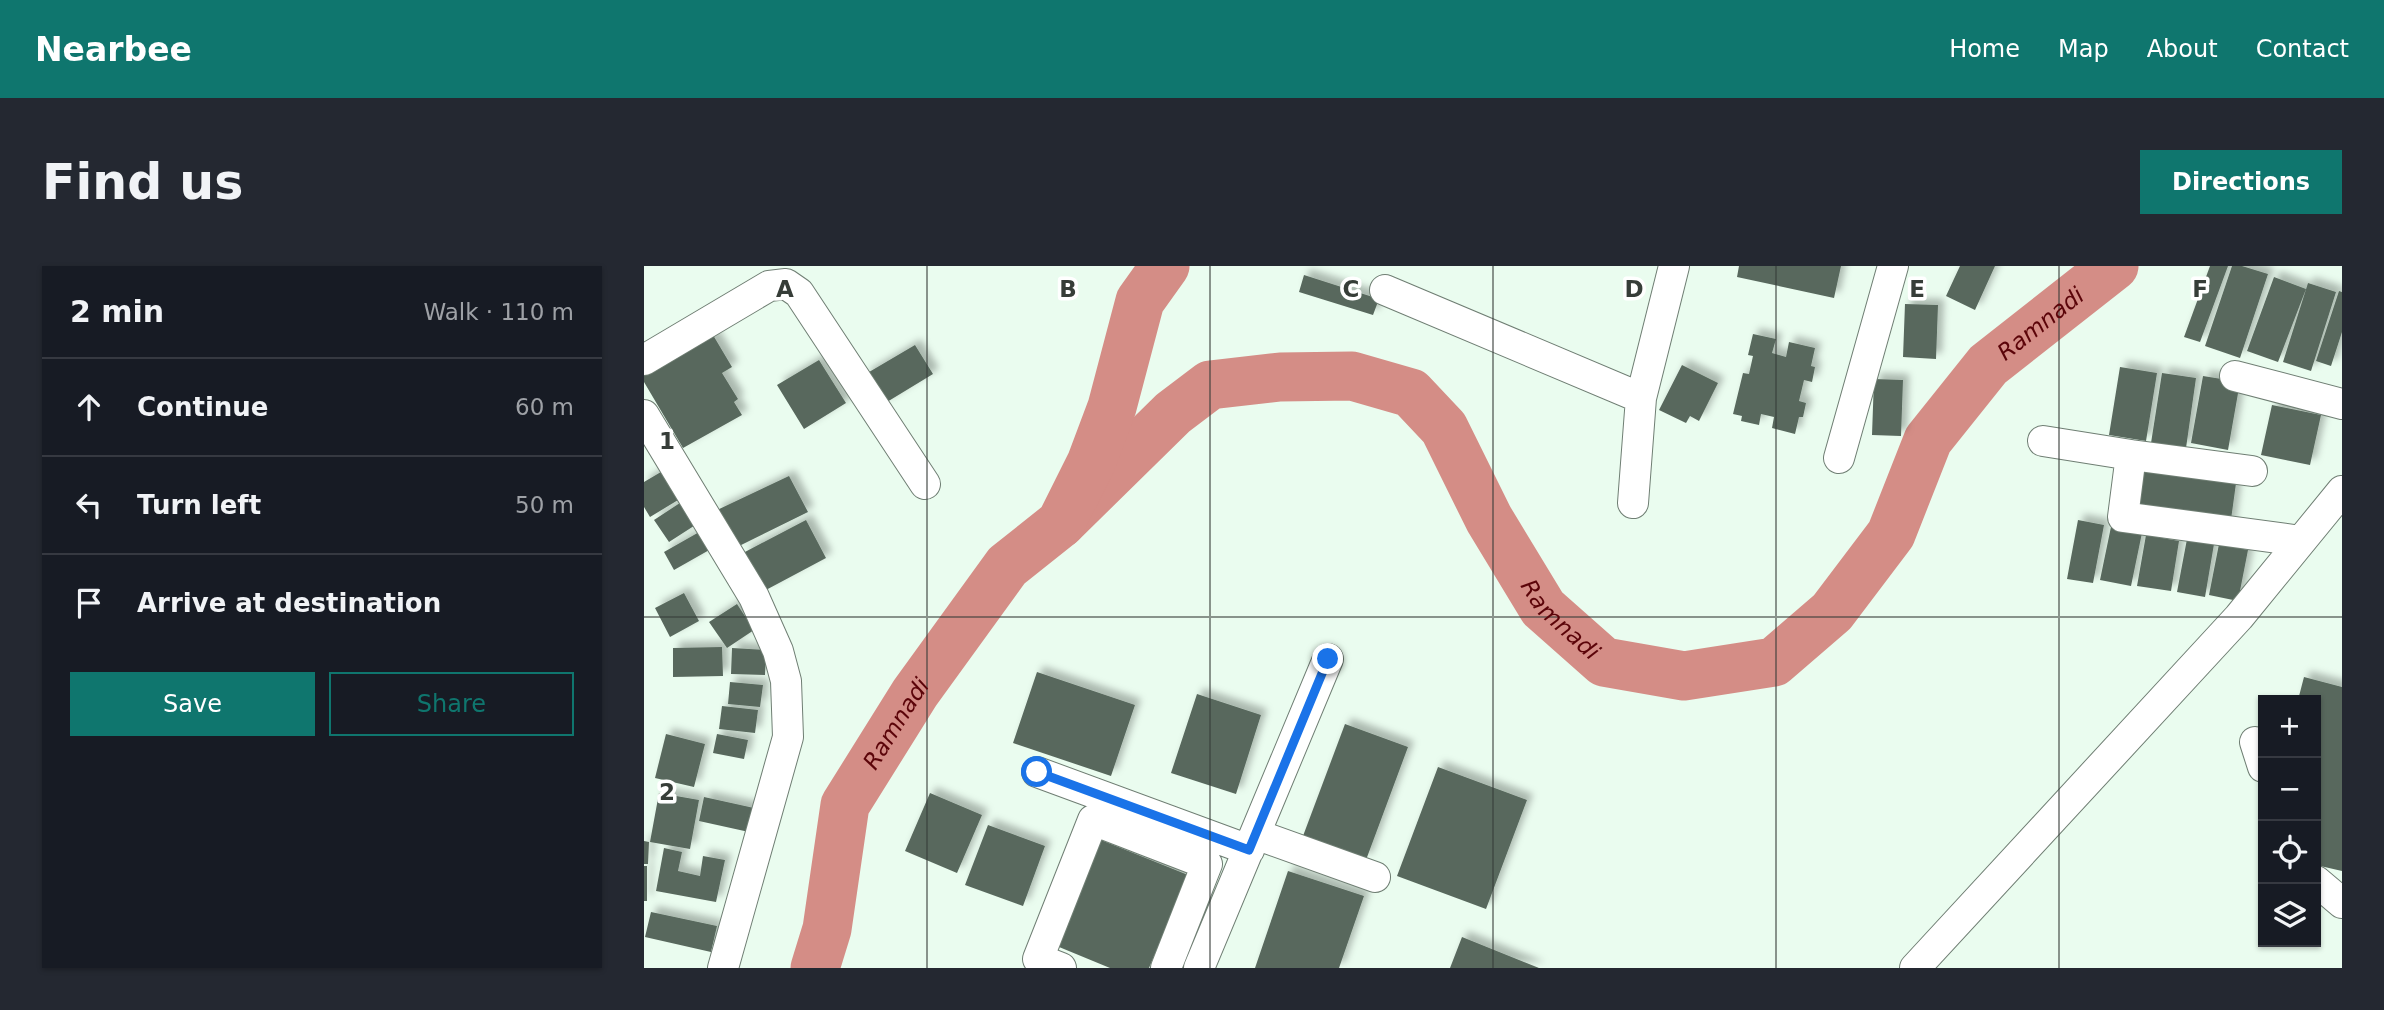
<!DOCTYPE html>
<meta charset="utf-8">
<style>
body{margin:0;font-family:"DejaVu Sans",sans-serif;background:#242831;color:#f1f3f6}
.controls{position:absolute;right:21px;bottom:21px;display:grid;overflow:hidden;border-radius:0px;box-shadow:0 2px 5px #0004}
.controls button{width:63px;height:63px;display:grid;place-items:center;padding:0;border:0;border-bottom:2px solid #363941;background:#171b24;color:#f1f3f6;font:35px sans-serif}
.stop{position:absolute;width:21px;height:21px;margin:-16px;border:5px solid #1a73e8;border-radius:50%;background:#fff}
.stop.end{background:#1a73e8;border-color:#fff;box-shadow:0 2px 7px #0008}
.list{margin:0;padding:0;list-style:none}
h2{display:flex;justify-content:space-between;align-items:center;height:91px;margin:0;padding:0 28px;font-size:30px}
h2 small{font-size:23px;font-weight:400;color:#9ea1a6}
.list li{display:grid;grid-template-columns:46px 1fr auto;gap:21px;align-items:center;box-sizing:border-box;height:98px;padding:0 28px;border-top:2px solid #363941}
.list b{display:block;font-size:26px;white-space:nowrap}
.list em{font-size:23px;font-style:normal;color:#9ea1a6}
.actions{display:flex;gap:14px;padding:21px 28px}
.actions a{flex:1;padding:16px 0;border:2px solid #0f766e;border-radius:0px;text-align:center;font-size:24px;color:#0f766e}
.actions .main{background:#0f766e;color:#fff}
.icon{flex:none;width:38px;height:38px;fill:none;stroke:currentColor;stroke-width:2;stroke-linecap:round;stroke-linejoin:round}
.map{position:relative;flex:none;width:1698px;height:702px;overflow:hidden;border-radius:0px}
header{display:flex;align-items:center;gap:42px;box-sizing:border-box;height:98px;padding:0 35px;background:#0f766e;color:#fff}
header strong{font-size:33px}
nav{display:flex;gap:38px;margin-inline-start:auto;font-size:24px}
.intro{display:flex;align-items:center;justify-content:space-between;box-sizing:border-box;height:168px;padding:0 42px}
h1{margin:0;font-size:49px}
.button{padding:18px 32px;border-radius:0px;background:#0f766e;color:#fff;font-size:24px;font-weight:700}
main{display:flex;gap:42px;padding:0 42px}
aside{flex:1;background:#171b24;border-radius:0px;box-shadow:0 2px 5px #0004}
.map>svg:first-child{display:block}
</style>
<header>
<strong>Nearbee</strong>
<nav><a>Home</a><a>Map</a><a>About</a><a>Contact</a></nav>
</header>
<div class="intro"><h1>Find us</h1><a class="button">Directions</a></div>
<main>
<aside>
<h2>2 min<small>Walk · 110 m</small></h2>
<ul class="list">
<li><svg class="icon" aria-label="ahead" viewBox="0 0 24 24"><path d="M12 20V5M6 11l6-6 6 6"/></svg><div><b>Continue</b></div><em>60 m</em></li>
<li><svg class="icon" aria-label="left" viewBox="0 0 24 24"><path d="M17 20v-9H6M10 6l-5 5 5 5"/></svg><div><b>Turn left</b></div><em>50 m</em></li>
<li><svg class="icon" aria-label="arrive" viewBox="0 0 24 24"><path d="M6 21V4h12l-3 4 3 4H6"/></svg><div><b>Arrive at destination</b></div></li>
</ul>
<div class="actions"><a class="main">Save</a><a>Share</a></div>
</aside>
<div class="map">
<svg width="1698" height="702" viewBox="0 0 1698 702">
<defs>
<filter id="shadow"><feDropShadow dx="6" dy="-6" stdDeviation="3.5" flood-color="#0004"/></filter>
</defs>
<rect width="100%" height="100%" fill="#eafcef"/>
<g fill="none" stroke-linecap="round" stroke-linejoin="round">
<g stroke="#d48d86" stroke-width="49">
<path id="s1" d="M417,257L529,147L566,119L636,111L708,110L767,127L800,162L845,253L899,342L960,396L1040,410L1130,396L1188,346L1247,268L1284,174L1344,99L1470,0"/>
<path id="s2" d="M171,702L183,663L201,539L271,427L363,300L417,257L447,197L468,141L496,35L521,0"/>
</g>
</g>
<path fill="#58685d" filter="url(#shadow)" d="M1095,0H1197L1190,32L1093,11Z
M1316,0H1351L1331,44L1302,30Z
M1566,0H1584L1556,76L1540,71Z
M1588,0H1598L1624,8L1596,92L1561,80Z
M660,9L735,33L729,49L655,26Z
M1630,11L1662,23L1634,96L1603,85Z
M1664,17L1692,26L1667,105L1639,96Z
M1695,25L1698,26V66L1687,100L1672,95Z
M1261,38L1294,39L1292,93L1259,91Z
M1109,68L1132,73L1128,87L1142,91L1145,76L1171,82L1167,100L1171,101L1168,116L1160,114L1155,135L1162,137L1159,151H1155L1151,168L1128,162L1130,151L1117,148L1115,159L1097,155L1098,150L1089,148L1099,107L1105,108L1109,90L1104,89Z
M69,69L88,101L78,107L94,133L90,136L98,149L39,182L0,116V110Z
M271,79L289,108L238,139L220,109Z
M175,94L202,137L160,163L133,119Z
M1038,99L1074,117L1055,155L1046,150L1042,157L1015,144Z
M1476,101L1513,107L1502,175L1465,169Z
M1518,107L1552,112L1542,182L1507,177Z
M1559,110L1596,116L1584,184L1547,177Z
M1230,113L1259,114L1257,170L1228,169Z
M1628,139L1677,149L1666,199L1617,189Z
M1497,197L1593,210L1586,261L1490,248Z
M22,203L39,231L6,251L0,241V216Z
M145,210L164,246L91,282L71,245Z
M42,233L56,256L25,276L10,254Z
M162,254L182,292L120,325L99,287Z
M1434,254L1460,259L1449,317L1423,313Z
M1468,256L1499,262L1487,320L1456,314Z
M57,265L67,283L30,304L20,286Z
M1502,269L1535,275L1527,325L1493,320Z
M1543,273L1570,278L1561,331L1533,326Z
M1575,278L1604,284L1594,335L1565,329Z
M40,327L55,355L26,371L11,342Z
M93,338L110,364L83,382L65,356Z
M78,381L79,410L29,411V382Z
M88,382L122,384L121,409L87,408Z
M393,406L491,439L467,510L369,477Z
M1660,411L1698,421V605L1672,599V573L1674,563L1672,562V434H1654Z
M86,416L119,419L116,441L84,438Z
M553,428L617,449L592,528L527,507Z
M78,440L114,444L111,467L75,463Z
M701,458L764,481L722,594L659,570Z
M22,468L61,478L50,521L11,512Z
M73,468L104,474L100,493L69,487Z
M794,501L883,534L842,643L753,610Z
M15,527L55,534L46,583L6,576Z
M286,527L338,549L313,607L261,585Z
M60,531L110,542L105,566L55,555Z
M344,559L401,580L379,640L321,619Z
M447,570L544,609L505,702H466L403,676Z
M0,575L5,576L4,598H0Z
M20,582L38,586L34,605L56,610L59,590L81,594L72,636L12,625Z
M0,600H3V635H0Z
M644,605L720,630L695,702H611Z
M7,646L73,660L67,686L1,671Z
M818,671L895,702H806Z"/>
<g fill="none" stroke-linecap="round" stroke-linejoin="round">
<g stroke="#6f7e73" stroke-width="32">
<path id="minor" d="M741,24L997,132
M0,94L125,20L142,18L155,27L281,218
M1591,110L1698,138
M0,149L110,331L134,385L142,415L144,471L79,702
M1399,175L1487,189
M1195,192L1249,0
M1608,205L1487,189L1479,251L1657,275
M989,237L997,132L1030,0
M1611,476L1619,501
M393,506L605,584
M611,568L731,611
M1672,615L1698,637
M417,702L394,693L449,554L563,598L522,702
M555,702L684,393
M1271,702L1595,351L1698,225"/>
</g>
<use href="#minor" stroke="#fff" stroke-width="30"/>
</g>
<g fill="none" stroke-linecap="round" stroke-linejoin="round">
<path stroke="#1a73e8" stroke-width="9" d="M393,506L605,584L684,393"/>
</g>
<path fill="none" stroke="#363d38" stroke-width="2" stroke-opacity="0.55" d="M283,0V702M566,0V702M849,0V702M1132,0V702M1415,0V702M0,351H1698"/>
<g text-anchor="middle" stroke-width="7" stroke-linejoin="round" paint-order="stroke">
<g font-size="23" font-style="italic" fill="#5b0409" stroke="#fff">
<text dy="8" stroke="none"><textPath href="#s1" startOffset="1353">Ramnadi</textPath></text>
<text dy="8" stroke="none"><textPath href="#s1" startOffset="681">Ramnadi</textPath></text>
<text dy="8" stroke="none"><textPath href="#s2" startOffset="262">Ramnadi</textPath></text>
</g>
</g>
<g font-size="23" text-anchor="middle" font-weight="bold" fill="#363d38" stroke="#fff" stroke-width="7" stroke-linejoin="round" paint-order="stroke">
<text x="141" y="31">A</text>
<text x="424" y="31">B</text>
<text x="707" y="31">C</text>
<text x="990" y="31">D</text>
<text x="1273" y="31">E</text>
<text x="1556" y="31">F</text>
<text x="23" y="183">1</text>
<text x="23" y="534">2</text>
</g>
</svg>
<div class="controls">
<button>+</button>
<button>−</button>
<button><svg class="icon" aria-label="locate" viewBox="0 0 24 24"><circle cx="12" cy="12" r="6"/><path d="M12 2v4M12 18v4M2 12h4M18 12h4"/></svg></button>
<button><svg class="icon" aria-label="layers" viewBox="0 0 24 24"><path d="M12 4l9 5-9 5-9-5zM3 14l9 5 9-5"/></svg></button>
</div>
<div class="stop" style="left:393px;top:506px"></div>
<div class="stop end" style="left:684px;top:393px"></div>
</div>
</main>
